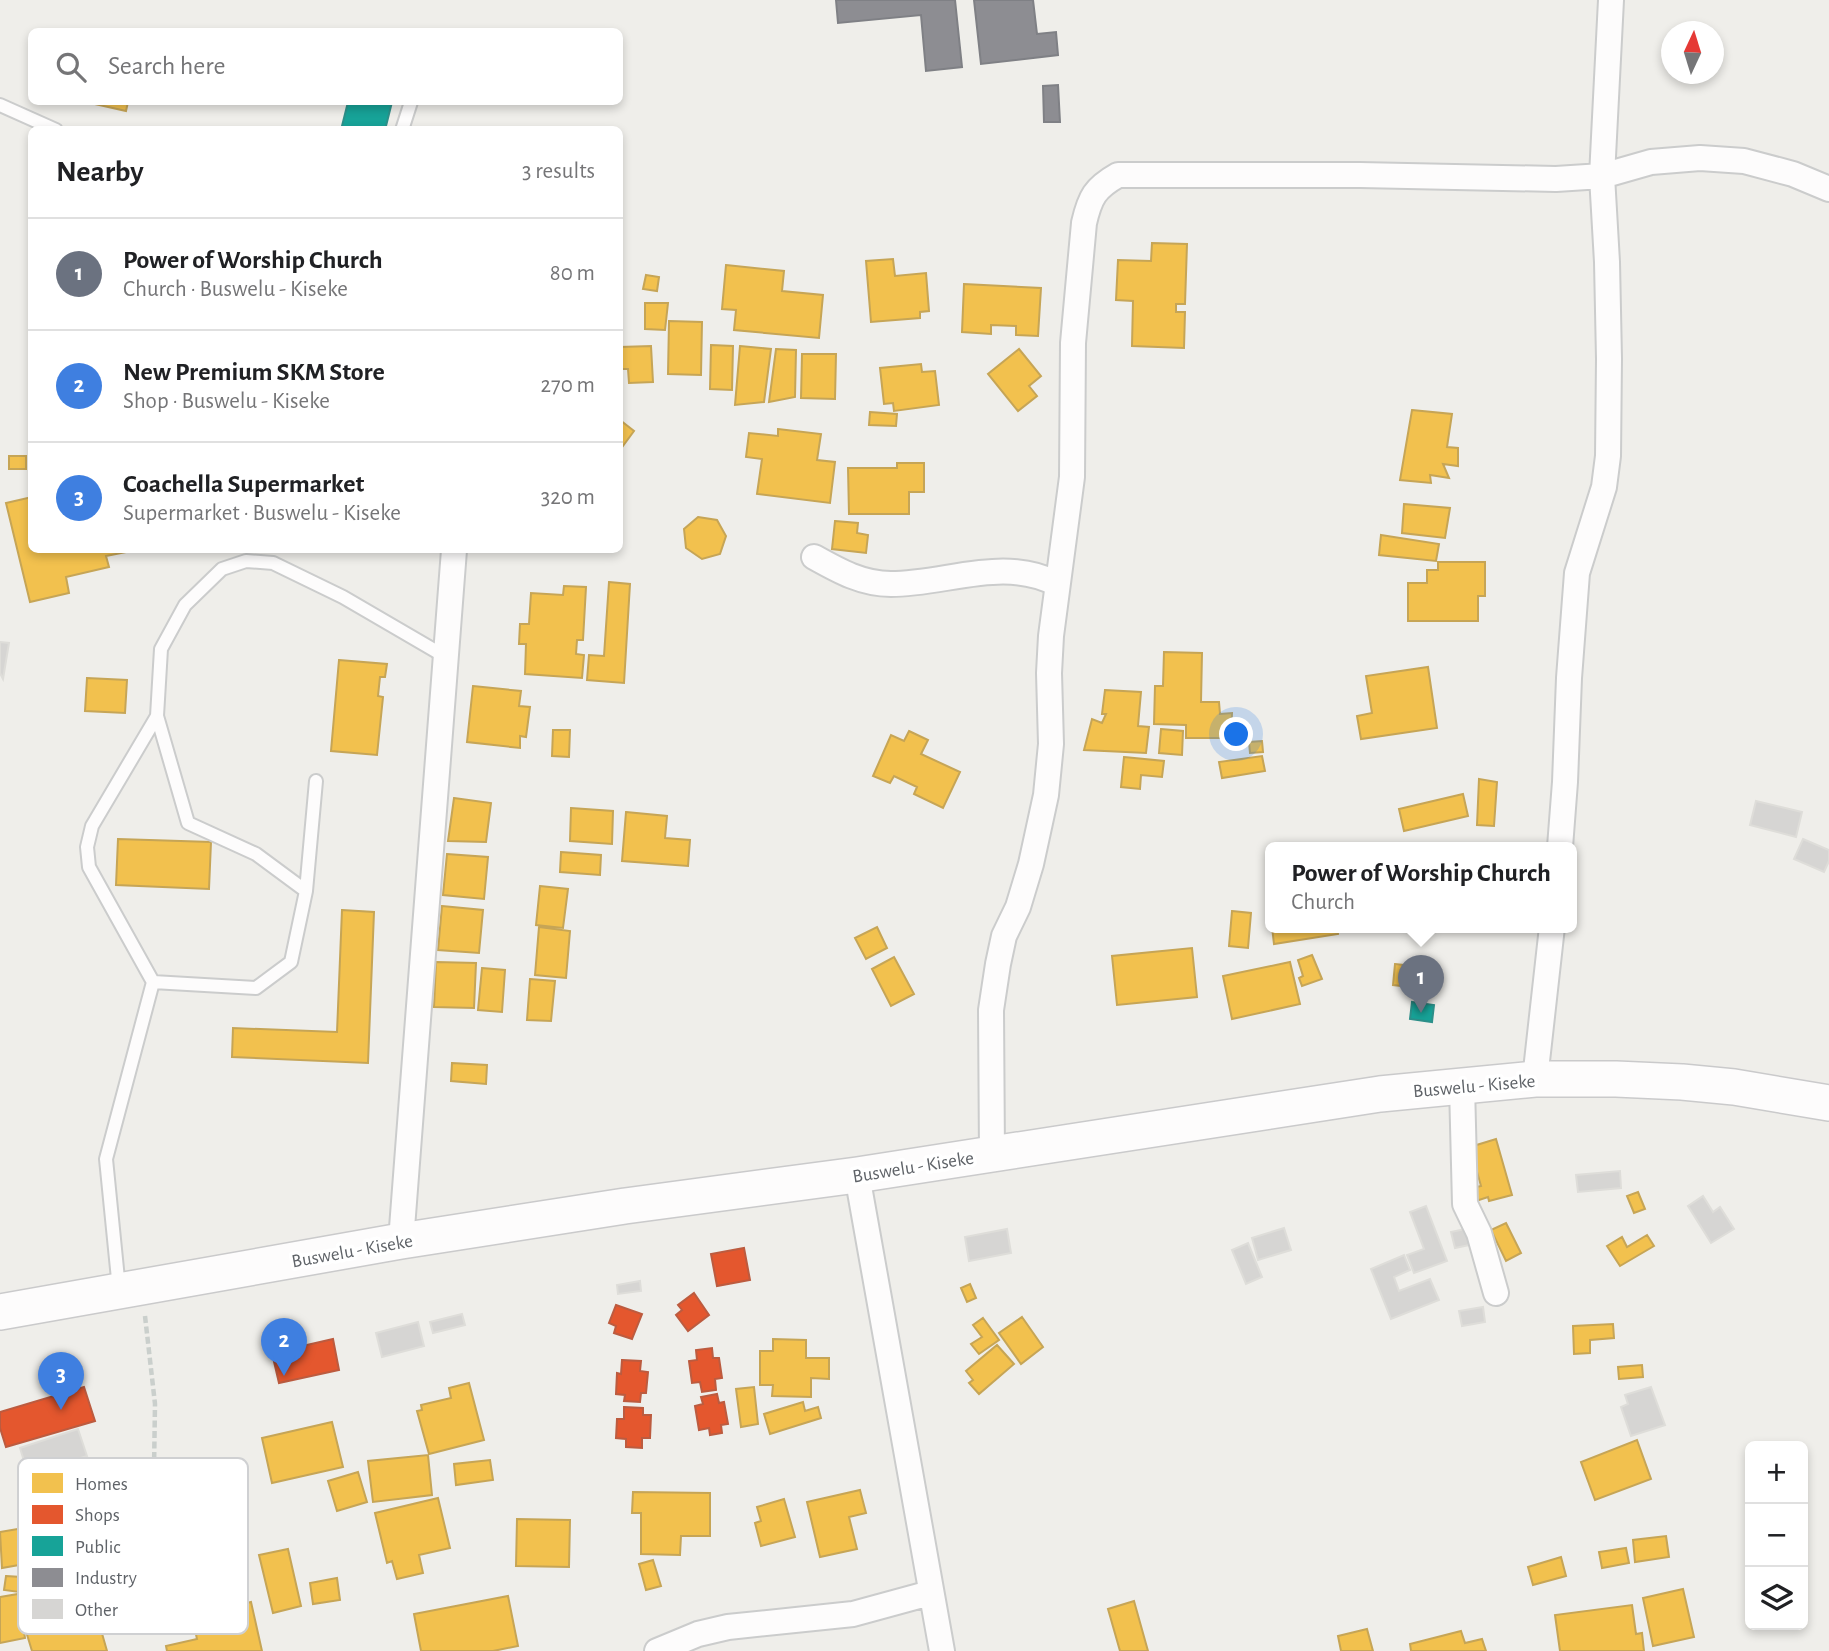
<!DOCTYPE html>
<meta charset="utf-8">
<style>
body{margin:0;font-family:"Alegreya Sans",sans-serif;background:#f2f2f2;color:#202124}
.controls{position:absolute;right:21px;bottom:21px;display:grid;overflow:hidden;border-radius:10px;box-shadow:0 4px 10px #0003}
.controls button{width:63px;height:63px;display:grid;place-items:center;padding:0;border:0;border-bottom:2px solid #e0e0e0;background:#fff;color:#202124;font:35px sans-serif}
.compass{position:absolute;left:1661px;top:21px;width:63px;height:63px;border-radius:50%;background:#fff;box-shadow:0 4px 10px #0003;rotate:4deg}
.you{position:absolute;left:1237px;top:735px;width:24px;height:24px;margin:-18px;border:5px solid #fff;border-radius:50%;background:#1a73e8;box-shadow:0 0 0 10px #1a73e833}
.badge{display:grid;place-items:center;width:46px;height:46px;border-radius:50%;background:#db2777;color:#fff;font-size:23px;font-weight:700}
.pin{position:absolute;translate:-50% -58px;filter:drop-shadow(0 2px 4px #0008)}
.pin::after{content:'';position:absolute;top:37px;width:24px;height:21px;background:inherit;clip-path:polygon(0 0,100% 0,50% 100%)}
.popup{position:absolute;left:1265px;top:842px;width:312px;height:91px;box-sizing:border-box;display:grid;place-content:center;border-radius:10px;background:#fff;filter:drop-shadow(0 2px 5px #0005);font-size:23px;white-space:nowrap;color:#757577}
.popup b{font-size:26px;color:#202124}
.popup::after{content:'';position:absolute;left:50%;top:100%;margin-left:-14px;border:14px solid transparent;border-top-color:#fff}
.list{margin:0;padding:0;list-style:none}
h2{display:flex;justify-content:space-between;align-items:center;height:91px;margin:0;padding:0 28px;font-size:30px}
h2 small{font-size:23px;font-weight:400;color:#757577}
.list li{display:grid;grid-template-columns:46px 1fr auto;gap:21px;align-items:center;box-sizing:border-box;height:112px;padding:0 28px;border-top:2px solid #e0e0e0}
.list b{display:block;font-size:26px;white-space:nowrap}
.list p{margin:0;font-size:23px;white-space:nowrap;color:#757577}
.list em{font-size:23px;font-style:normal;color:#757577}
.icon{flex:none;width:38px;height:38px;fill:none;stroke:currentColor;stroke-width:2;stroke-linecap:round;stroke-linejoin:round}
.map{position:relative;flex:none;width:1829px;height:1651px;overflow:hidden}
.search{position:absolute;background:#fff;box-shadow:0 4px 10px #0003;left:28px;top:28px;width:595px;height:77px;display:flex;align-items:center;gap:18px;box-sizing:border-box;padding:0 24px;border-radius:10px;color:#757577;font-size:26px}
.panel{position:absolute;background:#fff;box-shadow:0 4px 10px #0003;left:28px;top:126px;width:595px;height:427px;border-radius:10px}
.map>svg:first-child{display:block}
</style>
<div class="map">
<svg width="1829" height="1651" viewBox="0 0 1829 1651">
<rect width="100%" height="100%" fill="#efeeea"/>
<path fill="#f2c14e" stroke="#c6a556" stroke-width="2" d="M96,102H128L126,111L95,104Z
M1152,243L1187,244L1185,304H1176V312H1185L1184,348L1132,346L1133,301L1116,300L1118,260L1151,261Z
M893,259L895,276L926,273L929,311L920,312V318L871,322L866,261Z
M726,265L784,271L782,291L823,295L819,338L734,330L736,310L722,309Z
M646,275L659,277L657,291L643,289Z
M964,284L1041,288L1038,336L1016,335V326L991,325V334L962,332Z
M645,303H668L665,330L645,329Z
M669,321L702,322L701,375L668,374Z
M711,345L733,346L732,390L710,389Z
M651,346L653,382L629,383L628,369H620V347Z
M740,346L771,349L764,402L735,405Z
M776,349L796,350L795,397L769,402Z
M1019,349L1041,376L1029,386L1037,396L1018,411L988,374Z
M802,354H836L835,399L801,398Z
M921,364L922,372L935,371L939,405L894,411L893,403L884,404L880,368Z
M1412,410L1452,414L1447,447L1458,448V466L1443,464L1449,478L1430,475L1431,483L1400,480Z
M870,412L897,414L896,426L869,425Z
M620,420L634,431L620,450Z
M778,429L821,434L817,460L835,462L830,503L757,494L762,459L746,457L749,433L778,436Z
M9,456H26V469H9Z
M897,463H924V492H909V514H849L848,468H897Z
M32,497V550H125L126,552L106,556L109,567L66,577L69,593L30,602L6,503Z
M1404,504L1450,508L1445,538L1402,533Z
M698,517L717,520L726,536L720,554L702,559L686,548L684,529Z
M835,521L858,523L857,533L868,535L866,553L832,549Z
M1381,535L1439,544L1436,561L1379,555Z
M1438,562H1485V596H1478V621H1408V583H1427V570H1438Z
M609,582L630,584L624,683L587,680L589,655L604,656Z
M564,586L586,587L583,640H577L576,654L584,655L582,678L525,674L526,644H519L520,624H529L531,593L563,595Z
M1164,652L1202,653L1201,702H1219L1220,714L1232,713L1231,738H1186V725L1154,724L1155,686H1163Z
M339,660L387,664L385,677H380L378,696L383,697L377,755L331,751Z
M1428,667L1437,728L1361,739L1357,716L1372,713L1366,676Z
M87,678L127,680L125,713L85,711Z
M473,686L521,691L519,706L530,707L526,737L520,736V748L467,742Z
M1105,690L1141,692L1138,726L1149,727L1146,753L1084,750L1092,719L1102,723L1106,714H1102Z
M1161,729L1183,731L1182,755L1159,753Z
M553,730H570L569,757L552,756Z
M909,731L928,740L921,754L960,772L943,808L914,794L917,787L894,776L890,783L873,776L891,735L904,741Z
M1262,741L1263,752L1250,753L1249,742Z
M1262,756L1265,771L1222,778L1219,762Z
M1124,757L1164,761L1162,777L1141,775L1140,789L1121,787Z
M1479,779L1497,782L1494,826L1477,825Z
M1463,794L1468,816L1404,831L1399,809Z
M454,798L491,803L486,842L448,841Z
M571,808L613,811L612,844L570,841Z
M626,812L667,816L665,838L690,840L688,866L622,861Z
M118,839L211,842L209,889L116,885Z
M561,852L601,855L600,875L560,872Z
M447,854L488,857L484,899L443,895Z
M540,886L568,889L563,928L536,925Z
M442,906L483,910L479,953L438,950Z
M342,910L374,912L368,1063L232,1057L233,1028L337,1032Z
M1232,911L1251,913L1248,948L1229,946Z
M539,927L570,931L566,978L535,975Z
M877,927L887,948L866,959L855,938Z
M1272,927H1337L1338,934L1274,944Z
M1192,948L1197,997L1117,1005L1112,956Z
M1312,955L1322,979L1302,986L1299,978L1303,976L1298,960Z
M894,957L914,994L891,1006L872,969Z
M436,962L476,963L474,1008L434,1007Z
M1290,962L1300,1004L1232,1019L1223,976Z
M1395,964L1421,967L1419,988L1393,985Z
M482,968L505,970L502,1012L478,1010Z
M530,979L555,981L551,1021L527,1020Z
M452,1063L487,1065L486,1084L451,1081Z
M1496,1139L1512,1195L1489,1201L1488,1197L1476,1201L1472,1188L1481,1186L1470,1147Z
M1638,1192L1645,1209L1634,1213L1627,1196Z
M1506,1223L1521,1253L1506,1261L1491,1230Z
M1647,1235L1654,1246L1620,1266L1607,1246L1622,1237L1627,1247Z
M970,1284L976,1298L967,1302L961,1288Z
M1022,1317L1043,1347L1021,1364L999,1333Z
M983,1318L999,1340L979,1354L971,1344L982,1337L973,1325Z
M1613,1324L1614,1338L1590,1340V1353L1574,1354L1573,1326Z
M773,1339L806,1340V1358H829V1379L811,1378V1397L772,1396L773,1385H760V1351H773Z
M997,1345L1014,1364L979,1394L969,1383L973,1380L966,1371Z
M1642,1365L1643,1377L1619,1379L1618,1367Z
M469,1383L484,1440L429,1454L417,1411L422,1410L421,1405L451,1398L449,1388Z
M754,1387L758,1424L741,1427L736,1389Z
M803,1402L805,1411L818,1407L821,1418L770,1434L764,1414Z
M332,1422L343,1467L272,1483L262,1438Z
M1637,1440L1651,1479L1595,1500L1581,1462Z
M428,1455L432,1495L373,1502L368,1461Z
M490,1460L493,1480L456,1485L454,1464Z
M358,1472L367,1502L337,1511L328,1481Z
M173,1477L181,1497L187,1529L131,1541L124,1509H128L126,1498L151,1493L149,1482Z
M113,1480L125,1545L82,1553L70,1487Z
M860,1490L866,1513L849,1517L857,1549L820,1557L807,1502Z
M633,1492L710,1493V1536H681L680,1555L641,1554V1513H632Z
M438,1498L450,1548L419,1555L423,1573L397,1579L392,1561L387,1563L375,1513Z
M784,1499L795,1537L761,1546L755,1523L761,1521L757,1507Z
M517,1519L570,1520L569,1567L516,1566Z
M47,1524L53,1559L2,1568L0,1532Z
M1666,1536L1669,1557L1635,1562L1633,1540Z
M1626,1548L1629,1563L1602,1568L1599,1552Z
M288,1549L301,1606L273,1613L259,1555Z
M100,1551L109,1577L87,1584L78,1559Z
M124,1552L136,1606L118,1610L106,1556Z
M1561,1557L1566,1576L1533,1585L1528,1567Z
M653,1560L661,1586L646,1590L639,1564Z
M6,1576L21,1577L19,1592L4,1590Z
M80,1577L84,1591L106,1585L115,1618L99,1623L107,1651H32L25,1628L64,1616L63,1613L58,1614L49,1586Z
M337,1578L340,1600L313,1604L310,1583Z
M1683,1589L1694,1637L1653,1646L1643,1598Z
M18,1594L25,1638L0,1643V1597Z
M508,1596L518,1646L493,1651H421L414,1614Z
M1134,1601L1148,1651H1120L1108,1609Z
M251,1602L262,1651H167L166,1646L197,1639L192,1616Z
M1632,1605L1636,1634L1642,1633L1644,1651H1560L1555,1615Z
M133,1607L140,1623L127,1629L120,1613Z
M1367,1629L1373,1651H1341L1338,1636Z
M1461,1631L1465,1643L1482,1639L1486,1651H1411L1410,1644Z"/>
<path fill="#e4572e" stroke="#bc5b3f" stroke-width="2" d="M744,1248L750,1280L717,1286L711,1254Z
M694,1293L709,1315L688,1331L676,1315L682,1310L678,1305Z
M616,1305L642,1314L632,1339L614,1333L616,1326L609,1323Z
M333,1339L339,1370L279,1383L272,1353Z
M712,1348L713,1358H719L722,1378L715,1379L716,1390L702,1392L700,1382L692,1383L689,1361L697,1360L696,1350Z
M622,1360L641,1361L640,1371L648,1372L646,1393H641L640,1402L624,1401L625,1395L616,1394L617,1373L621,1374Z
M84,1387L95,1421L6,1447L0,1428V1412Z
M717,1394L719,1403L724,1402L728,1424L721,1425L722,1433L710,1435L709,1428L699,1430L695,1406L703,1404L701,1397Z
M624,1407L643,1408V1415H651L650,1438H642V1448L626,1447V1439L616,1438L617,1419H624Z"/>
<path fill="#17a398" stroke="#2d908a" stroke-width="2" d="M348,102H392L385,130H341Z
M1412,1002L1434,1005L1432,1022L1410,1019Z"/>
<path fill="#8d8d92" stroke="#7f8085" stroke-width="2" d="M836,0H955L962,67L926,71L921,15L838,23Z
M974,0H1033L1037,34L1056,32L1058,55L981,64Z
M1058,85L1060,122H1044L1043,86Z"/>
<path fill="#d6d5d3" stroke="#deddd9" stroke-width="2" d="M0,642L9,643L3,679L0,673Z
M1756,801L1802,812L1796,837L1750,825Z
M1803,839L1829,850V861L1824,872L1794,859Z
M1620,1171L1621,1188L1578,1192L1576,1175Z
M1703,1196L1713,1212L1720,1207L1734,1229L1711,1243L1688,1206Z
M1426,1206L1447,1261L1414,1273L1407,1255L1424,1249L1410,1212Z
M1284,1228L1291,1250L1258,1260L1252,1238Z
M1470,1228L1474,1244L1455,1248L1451,1232Z
M1007,1229L1011,1253L969,1261L965,1237Z
M1248,1243L1262,1277L1246,1284L1232,1250Z
M1404,1255L1410,1270L1394,1277L1399,1291L1430,1279L1439,1300L1391,1319L1371,1269Z
M640,1281L641,1291L618,1294L617,1285Z
M1483,1307L1485,1322L1462,1326L1459,1311Z
M462,1314L465,1325L433,1333L430,1322Z
M418,1322L424,1346L382,1357L376,1333Z
M1651,1387L1665,1425L1631,1436L1621,1407L1628,1404L1625,1395Z
M78,1429L87,1456L28,1474L20,1448Z"/>
<g fill="none" stroke-linecap="round" stroke-linejoin="round">
<g stroke="#cbcccc" stroke-width="16">
<path id="lane" d="M0,105L56,130
M402,130L411,102
M157,716L188,823L256,854L306,891
M153,982L256,988L291,962L306,891L316,781
M119,1289L106,1159L153,982L89,867L87,847L92,826L157,716L161,649L185,605L222,569L246,561L273,563L343,597L446,657"/>
</g>
<g stroke="#cbcccc" stroke-width="28">
<path id="street" d="M814,557C839,571 862,584 891,584C946,584 1005,556 1057,584
M1560,847L1565,782L1569,678L1577,573L1604,487L1608,456L1609,359L1607,262L1602,176L1611,0
M1535,1079L1552,927
M1462,1086L1465,1204L1479,1233L1496,1293
M992,1154L991,1010L998,964L1004,936L1018,907L1031,864L1046,795L1051,744L1049,673L1051,636L1072,477L1073,343L1084,223C1090,197 1095,188 1118,175H1360L1556,179L1602,176L1651,162L1700,158L1744,161L1793,174L1829,189
M857,1175L942,1651
M401,1241L454,550
M657,1651L698,1634L728,1627L853,1614L930,1593"/>
</g>
<g stroke="#cacacb" stroke-width="38">
<path id="secondary" d="M0,1312L401,1241L625,1206L857,1175L1380,1094L1535,1079H1616L1682,1082L1734,1087L1829,1103"/>
</g>
<path stroke="#cacfcc" stroke-width="4.5" stroke-dasharray="7 3.5" stroke-linecap="butt" d="M145,1316L155,1404L154,1469"/>
<use href="#lane" stroke="#fdfcfc" stroke-width="12"/>
<use href="#street" stroke="#fdfcfc" stroke-width="24"/>
<use href="#secondary" stroke="#fdfcfc" stroke-width="35"/>
</g>
<g text-anchor="middle" stroke-width="7" stroke-linejoin="round" paint-order="stroke">
<g font-size="19" fill="#5f6368" stroke="#fff">
<text transform="translate(1474 1085) rotate(-5)" y="7">Buswelu - Kiseke</text>
<text transform="translate(913 1166) rotate(-9)" y="7">Buswelu - Kiseke</text>
<text transform="translate(352 1250) rotate(-10)" y="7">Buswelu - Kiseke</text>
</g>
</g>
<rect x="18" y="1458" width="230" height="176" rx="10" fill="#fff" stroke="#cfd0d2" stroke-width="2"/>
<rect x="32" y="1473" width="31" height="20" fill="#f2c14e"/>
<rect x="32" y="1505" width="31" height="19" fill="#e4572e"/>
<rect x="32" y="1536" width="31" height="20" fill="#17a398"/>
<rect x="32" y="1568" width="31" height="19" fill="#8d8d92"/>
<rect x="32" y="1599" width="31" height="20" fill="#d6d5d3"/>
<g font-size="19" fill="#5f6368">
<text x="75" y="1490">Homes</text>
<text x="75" y="1521">Shops</text>
<text x="75" y="1553">Public</text>
<text x="75" y="1584">Industry</text>
<text x="75" y="1616">Other</text>
</g>
</svg>
<div class="controls">
<button>+</button>
<button>−</button>
<button><svg class="icon" aria-label="layers" viewBox="0 0 24 24"><path d="M12 4l9 5-9 5-9-5zM3 14l9 5 9-5"/></svg></button>
</div>
<svg class="compass" viewBox="-18 -18 36 36"><path d="M0-13l5 13h-10z" fill="#e53935"/><path d="M0 13l5-13h-10z" fill="#757577"/></svg>
<div class="you"></div>
<div class="pin badge" style="left:1421px;top:1013px;background:#6b7280">1</div>
<div class="popup"><b>Power of Worship Church</b>Church</div>
<div class="pin badge" style="left:284px;top:1376px;background:#3f7fe0">2</div>
<div class="pin badge" style="left:61px;top:1410px;background:#3f7fe0">3</div>
<div class="search"><svg class="icon" aria-label="search" viewBox="0 0 24 24"><circle cx="10" cy="10" r="6"/><path d="M15 15l6 6"/></svg>Search here</div>
<section class="panel">
<h2>Nearby<small>3 results</small></h2>
<ul class="list">
<li><span class="badge" style="background:#6b7280">1</span><div><b>Power of Worship Church</b><p>Church · Buswelu - Kiseke</p></div><em>80 m</em></li>
<li><span class="badge" style="background:#3f7fe0">2</span><div><b>New Premium SKM Store</b><p>Shop · Buswelu - Kiseke</p></div><em>270 m</em></li>
<li><span class="badge" style="background:#3f7fe0">3</span><div><b>Coachella Supermarket</b><p>Supermarket · Buswelu - Kiseke</p></div><em>320 m</em></li>
</ul>
</section>
</div>
